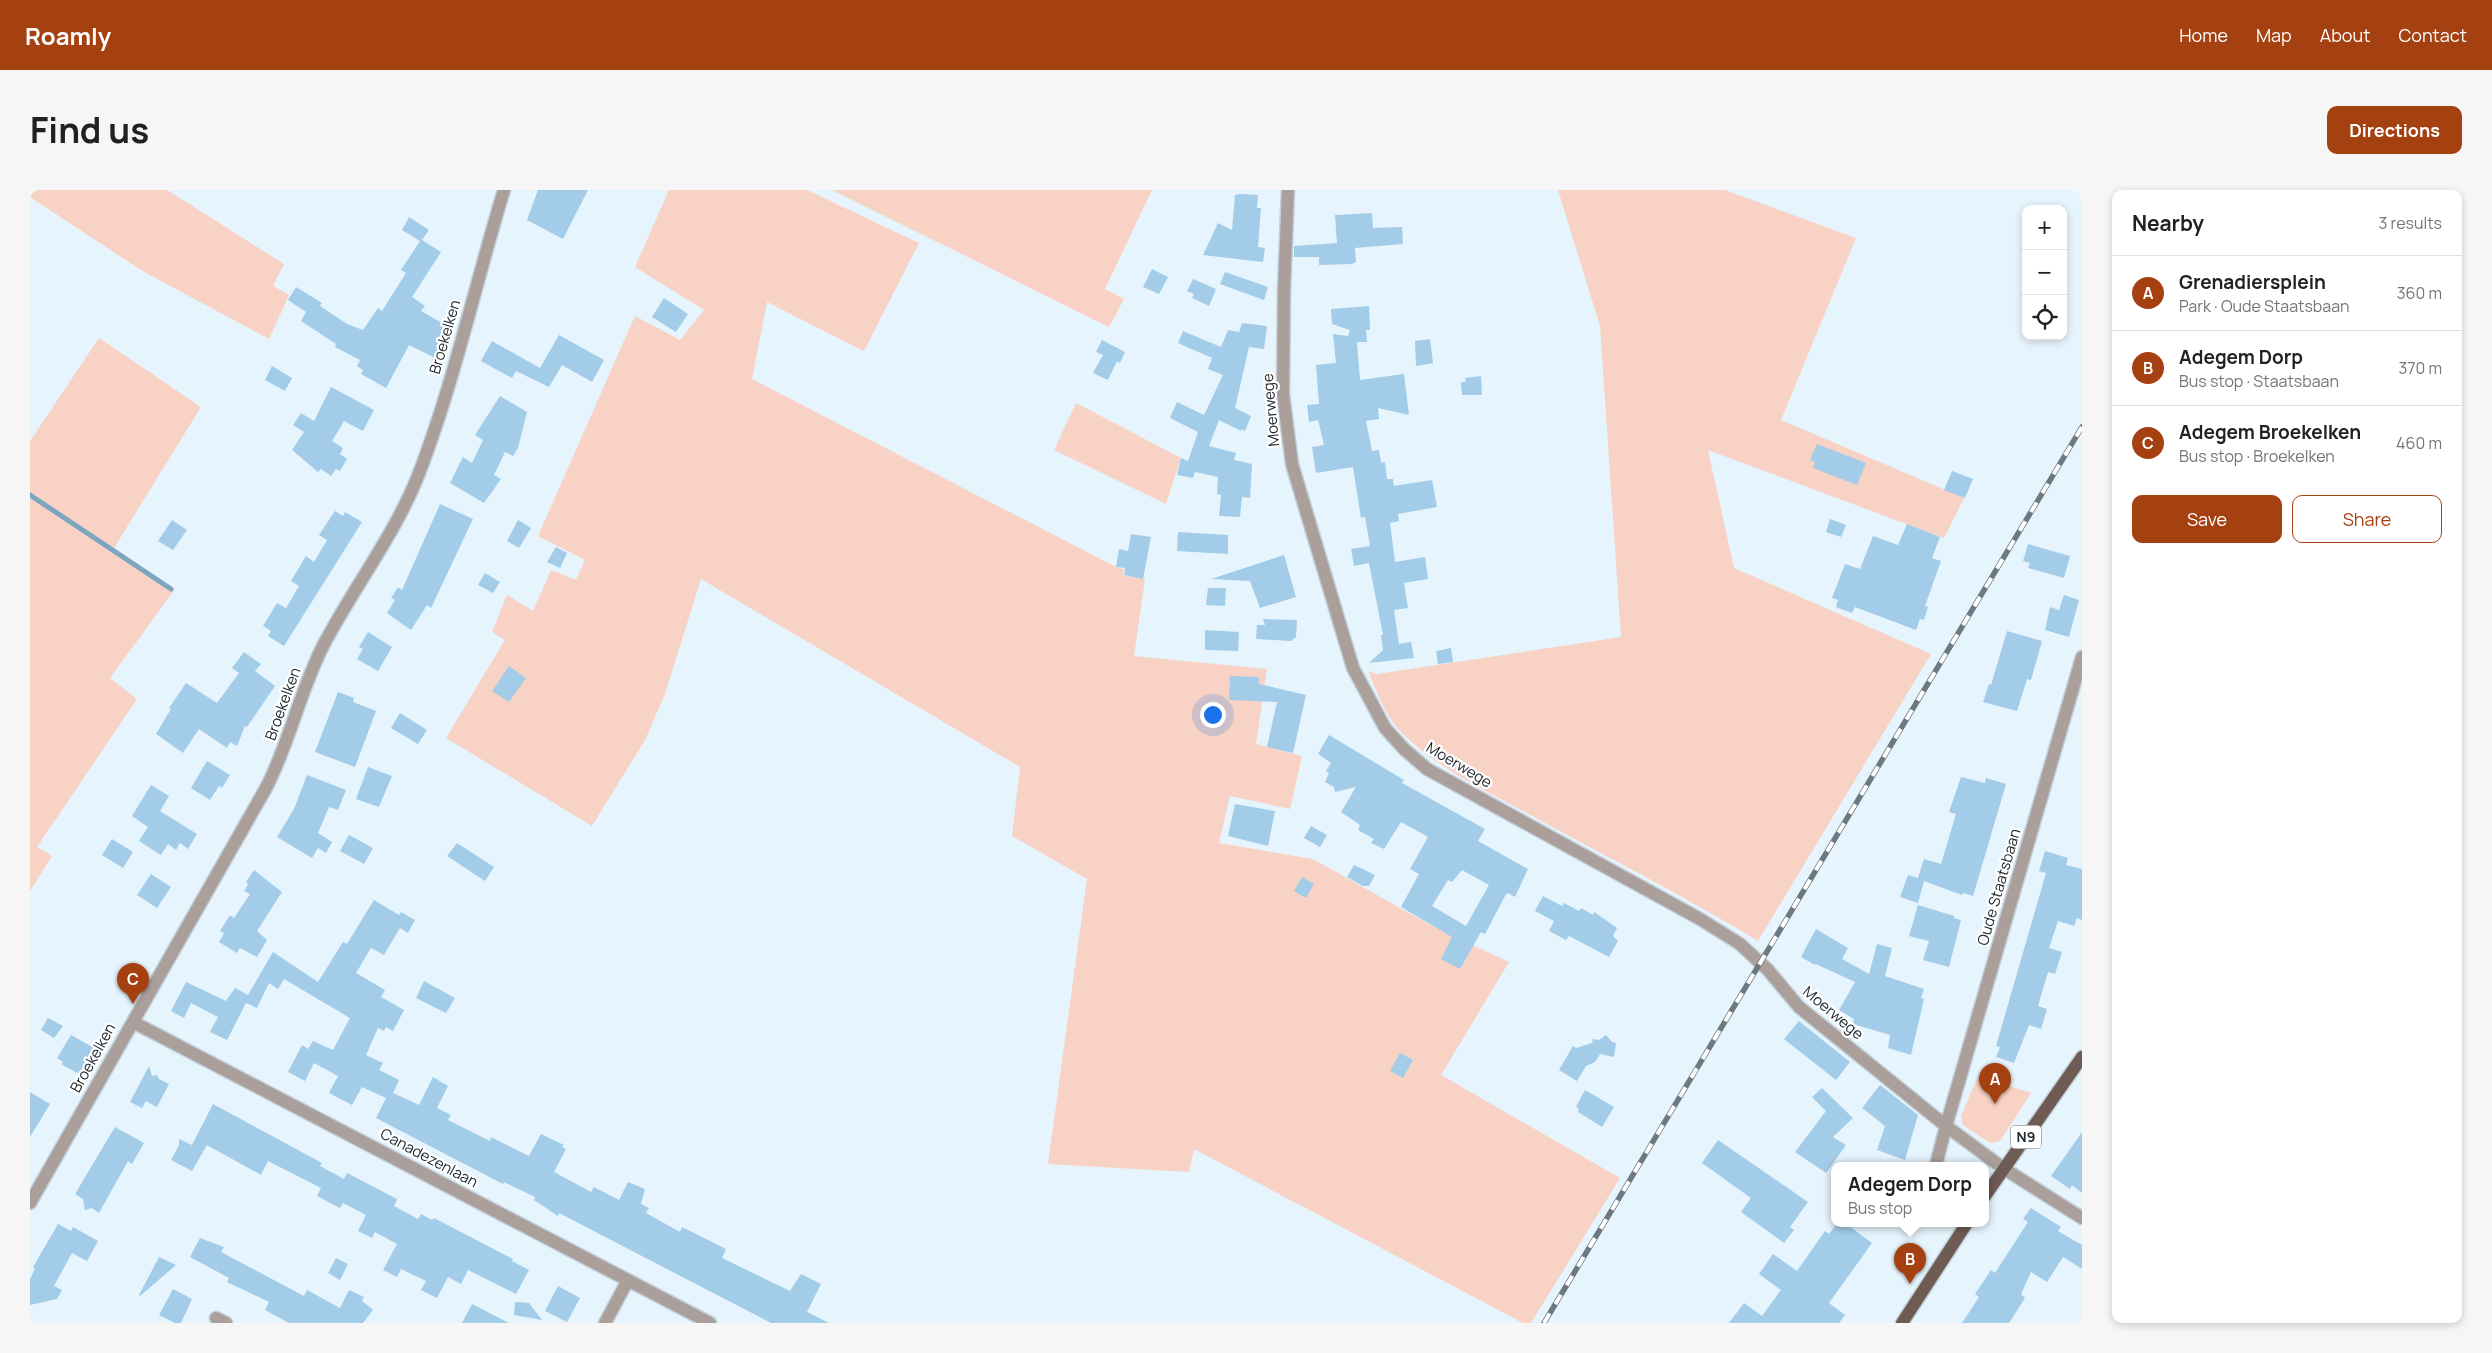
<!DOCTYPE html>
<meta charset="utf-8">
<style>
body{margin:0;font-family:Manrope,sans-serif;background:#f6f6f6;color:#202124}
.controls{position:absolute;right:15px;top:15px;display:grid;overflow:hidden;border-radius:10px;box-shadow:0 2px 8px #0003}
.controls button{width:45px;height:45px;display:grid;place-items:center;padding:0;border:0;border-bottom:1px solid #e0e0e0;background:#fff;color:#202124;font:25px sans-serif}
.you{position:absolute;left:1182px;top:524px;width:18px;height:18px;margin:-12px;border:4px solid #fff;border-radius:50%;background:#1a73e8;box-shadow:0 0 0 8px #1a73e833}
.badge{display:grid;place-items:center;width:32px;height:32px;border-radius:50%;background:#a54011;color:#fff;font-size:16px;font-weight:700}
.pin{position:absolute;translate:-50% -41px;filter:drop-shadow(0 1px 2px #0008)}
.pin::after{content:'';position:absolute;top:26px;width:18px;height:15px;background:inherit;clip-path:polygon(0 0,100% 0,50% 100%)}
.popup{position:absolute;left:1801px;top:972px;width:158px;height:65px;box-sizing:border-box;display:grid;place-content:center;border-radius:10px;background:#fff;filter:drop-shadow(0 1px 4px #0005);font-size:16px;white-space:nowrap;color:#757577}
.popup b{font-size:19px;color:#202124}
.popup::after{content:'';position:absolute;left:50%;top:100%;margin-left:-10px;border:10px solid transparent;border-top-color:#fff}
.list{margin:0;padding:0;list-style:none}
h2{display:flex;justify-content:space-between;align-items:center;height:65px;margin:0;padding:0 20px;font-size:21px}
h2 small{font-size:16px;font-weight:400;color:#757577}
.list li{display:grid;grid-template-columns:32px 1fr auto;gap:15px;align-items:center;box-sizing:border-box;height:75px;padding:0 20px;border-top:1px solid #e0e0e0}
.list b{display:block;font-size:19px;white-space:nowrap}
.list p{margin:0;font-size:16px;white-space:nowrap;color:#757577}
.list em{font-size:16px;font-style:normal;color:#757577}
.actions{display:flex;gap:10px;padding:15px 20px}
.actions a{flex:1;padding:11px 0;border:1px solid #a54011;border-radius:10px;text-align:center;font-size:18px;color:#a54011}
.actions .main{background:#a54011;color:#fff}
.icon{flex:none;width:28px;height:28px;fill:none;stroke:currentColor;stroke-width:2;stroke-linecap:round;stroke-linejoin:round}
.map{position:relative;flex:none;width:2052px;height:1133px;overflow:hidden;border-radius:10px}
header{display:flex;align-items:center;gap:30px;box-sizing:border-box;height:70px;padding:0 25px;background:#a54011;color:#fff}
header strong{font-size:24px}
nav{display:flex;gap:28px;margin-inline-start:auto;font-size:18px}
.intro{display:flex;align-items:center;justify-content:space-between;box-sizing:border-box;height:120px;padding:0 30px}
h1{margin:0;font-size:35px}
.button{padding:12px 22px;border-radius:10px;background:#a54011;color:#fff;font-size:18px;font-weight:700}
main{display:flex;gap:30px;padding:0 30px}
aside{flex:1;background:#fff;border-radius:10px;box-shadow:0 2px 8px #0003}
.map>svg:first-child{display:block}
</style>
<header>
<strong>Roamly</strong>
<nav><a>Home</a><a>Map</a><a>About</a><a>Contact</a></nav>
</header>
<div class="intro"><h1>Find us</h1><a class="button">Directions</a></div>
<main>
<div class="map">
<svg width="2052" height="1133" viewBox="0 0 2052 1133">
<rect width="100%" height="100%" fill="#e6f4fd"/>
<path fill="#f8d2c4" d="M0,0H137L254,74L243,96L259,105L239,149L114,82L0,7Z
M639,0H777L889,53L834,161L737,112L722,189L1086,377L1094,379L1093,385L1115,389L1104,466L1237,479L1226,554L1272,566L1260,619L1200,606L1189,653L1283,669L1404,737L1479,772L1411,885L1590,988L1501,1133H1493L1164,959L1159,982L1018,974L1057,689L982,646L990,577L671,389L635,504L615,550L562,636L416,548L475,450L462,442L477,405L503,421L521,380L546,390L555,370L508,346L605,126L650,150L674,120L605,77Z
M802,0H1122L1075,99L1094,109L1079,137Z
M1528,0H1695L1826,48L1751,230L1934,308L1914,348L1678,260L1704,378L1901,464L1728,751C1651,704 1571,664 1493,621C1452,599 1408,578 1375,546C1356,528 1348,504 1338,481L1347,484L1591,447L1570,136Z
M69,148L171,217L84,358L145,399L80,488L107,509L7,657L22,666L0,701V251Z
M1046,213L1151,268L1136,314L1024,260Z
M1948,886L2001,903L1970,951L1960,953L1933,935L1931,926Z"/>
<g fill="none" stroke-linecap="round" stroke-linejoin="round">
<path stroke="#7ca5c0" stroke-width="5" d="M0,305L141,399"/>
</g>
<path fill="#a2cce8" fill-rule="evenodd" d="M508,0H558L533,49L497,30Z
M1210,4L1228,5L1227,18H1231L1228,57L1235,58L1233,72L1173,65L1188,33L1202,40L1205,5Z
M1342,23L1343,38L1372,37L1373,54L1325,58L1326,72L1322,74L1289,75V67H1264V56L1307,53L1305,25Z
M379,27L399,40L392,50L411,62L382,107L395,116L391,121L421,138L405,168L379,155L356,198L331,184L333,180L327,176L330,170L305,157L306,154L271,131L276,122L258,110L266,97L292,113L290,116L317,134L333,140L348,118L352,121L376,83L371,80L390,51L372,40Z
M1122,79L1138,87L1129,104L1113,97Z
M1195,82L1238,97L1234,110L1190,94Z
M1163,89L1186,99L1179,116L1162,108L1164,104L1157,101Z
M634,108L658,124L646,142L622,127Z
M1339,116L1340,140H1336L1337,152H1327L1330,190L1374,184L1379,225L1348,218L1349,229L1336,231L1342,261L1349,260L1351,273L1355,272L1357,289H1363L1364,296L1402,290L1407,317L1368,324L1369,331L1360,333L1365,372L1395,367L1398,389L1374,393L1378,418L1364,420L1369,454L1381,452L1384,468L1339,473L1353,460L1351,445H1353L1339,373L1324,376L1321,359L1340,356L1335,327L1331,328L1323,277L1286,283L1282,257L1294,255L1288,230L1279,232L1277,215L1289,214L1286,175L1306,173L1303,144L1318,146L1320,140L1302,134L1301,119Z
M1212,133L1237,136L1234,159L1219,157L1205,218L1221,226L1215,241L1211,239V241L1189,230L1179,256L1206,263L1204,270L1222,274L1220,308L1212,307L1210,327L1189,326L1191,305L1187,304L1188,287L1165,282L1163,288L1147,285L1151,268L1158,271L1168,242L1140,228L1147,212L1174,225L1193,185L1178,179L1182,168L1148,153L1153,141L1191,157L1198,140L1209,142Z
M529,145L574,170L562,192L532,175L519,197L486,181L482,188L451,171L462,151L510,178Z
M1400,149L1403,173L1386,176L1385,151Z
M1072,150L1095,162L1090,173L1087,171L1078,190L1063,183L1073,165L1066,162Z
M242,176L262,188L255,201L235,190Z
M1451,186L1452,205H1432L1431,192H1436L1435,188Z
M301,197L344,220L333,241L314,231L302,251L313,258L310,264L317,269L310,281L306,279L301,286L291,279L288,282L262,260L274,242L263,235L271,223L284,231Z
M470,206L497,222L488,258L483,266L475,262L464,285L471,289L454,313L420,293L433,267L442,273L453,250L445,245Z
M1787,254L1836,273L1827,295L1783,278L1785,272L1780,270Z
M1922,281L1943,289L1935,308L1914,300Z
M410,314L443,329L401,418L397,415L381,440L357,423L365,410L361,408L368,397L372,400Z
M305,321L313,326L315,322L332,332L254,456L238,446L241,441L233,436L247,413L256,418L269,396L261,391L276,366L284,372L297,350L289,345Z
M1800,329L1816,335L1811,347L1796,342Z
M142,330L157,340L143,360L128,351Z
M488,330L501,338L489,358L477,351Z
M1877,334L1910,347L1902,368L1911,371L1895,416L1898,417L1894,430L1890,429L1886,440L1825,417L1822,423L1806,417L1808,410L1802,408L1815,374L1830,379L1843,346L1868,355Z
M1148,342L1198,345V364L1147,361Z
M1101,344L1121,347L1113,389L1094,385L1095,378L1086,377L1089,359L1098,361Z
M1998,354L2040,366L2034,388L1998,378L2000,373L1993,371Z
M526,357L537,363L530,378L517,372Z
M1254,365L1266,407L1230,418L1220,391L1181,389Z
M455,383L470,392L463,403L448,395Z
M1178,398H1196L1195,416L1176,415Z
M2034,405L2049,410L2039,447L2015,440L2020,417L2029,420Z
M1233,429L1267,430L1266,447L1261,451L1226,449L1227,435H1235Z
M1175,440L1209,442L1208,461L1175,460Z
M1977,441L2012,451L2001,490L1997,489L1987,521L1953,512L1959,494L1961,495Z
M338,442L362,457L348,481L327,469L333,459L329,457Z
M1421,458L1423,472L1408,474L1406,461Z
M214,462L231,474L225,481L245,496L217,537L215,536L207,556L200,552L197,558L169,539L153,563L126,544L141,519L139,518L156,493L187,513L209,483L202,478Z
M479,476L496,488L479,512L462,501Z
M1200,486L1229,487V494L1276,505L1263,563L1237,557L1247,512L1199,510Z
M308,502L324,508L323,512L346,521L325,577L285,562Z
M370,523L397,540L388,554L361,538Z
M1299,545L1374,590L1372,593L1455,639L1448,651L1498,679L1485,707L1478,703L1476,704L1455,744L1451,742L1430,779L1411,769L1422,747L1371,717L1389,684L1380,679L1398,647L1371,632L1354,659L1341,653L1344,649L1328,640L1330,635L1311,622L1326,597L1305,602L1304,597L1295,592L1299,583L1296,581L1301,573L1288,564ZM1432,680L1459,695L1436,736L1402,716L1418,690L1422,692Z
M177,571L200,585L192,598L189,596L180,610L161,598Z
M338,577L362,586L349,617L326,609Z
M277,585L316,600L308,620L299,617L288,643L302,652L296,663L288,658L282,668L247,647L264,619Z
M1931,587L1955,593L1956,588L1976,594L1943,706L1933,703L1932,705L1894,691L1888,713L1870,707L1878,685L1888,688L1894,669L1911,674L1926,624L1919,622Z
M121,595L139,606L130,621L167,644L158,659L150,653L146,660L138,654L131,665L109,651L118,637L102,626Z
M1205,614L1245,621L1238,656L1198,646Z
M1281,636L1297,645L1290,657L1274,648Z
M319,645L343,658L334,674L310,661Z
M82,649L103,662L93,678L72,665Z
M427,653L464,677L455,691L417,666Z
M2015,661L2038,668L2036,675L2052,679V730L2047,728L2044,736L2028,731L2019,758L2032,762L2025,784L2018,782L2008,816L2017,819L2011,839L1999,835L1984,873L1966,867L1970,857L1966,856L2016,683L2009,681Z
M1324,675L1345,685L1339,696H1333L1317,687Z
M224,680L252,702L227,741L237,750L227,767L210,758L207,763L189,752L194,743L190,741L200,725L204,728L220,704L214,701L218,694L216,692Z
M121,684L141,697L127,718L107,705Z
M1272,687L1284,694L1276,708L1264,701Z
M1513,706L1532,716L1534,713L1549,721L1551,718L1563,725L1564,722L1587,738L1583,746L1588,751L1579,767L1539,746L1536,750L1519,741L1524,731L1505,721Z
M344,710L369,725L371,722L385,730L378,743L370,738L354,765L341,758L326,783L355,800L351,807L374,820L363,841L356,837L354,841L348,838L336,865L353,873L349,880L369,890L363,903L389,915L403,887L418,896L407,918L421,925L418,930L460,951L461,947L499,966L511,944L534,955L532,957L536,959L524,982L561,1002L564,997L589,1010L598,992L615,999L611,1014L619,1018L616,1023L650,1042L652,1037L696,1059L692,1068L760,1101L771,1084L791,1094L777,1122L799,1133H741L529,1023L528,1026L504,1010L505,1007L474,992L473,994L346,928L356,908L332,897L322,915L299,903L308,886L284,873L275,891L258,882L272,855L278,859L283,851L303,860L320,828L254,789L248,799L239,793L227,818L216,813L197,850L180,842L188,827L161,813L154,828L141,821L156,792L196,811L205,798L218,805L243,762L288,792L313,752L317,754Z
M1888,715L1924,726V728L1931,730L1919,777L1893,770L1899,751L1879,746Z
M1786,739L1818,758L1812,769L1839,784L1847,754L1862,758L1855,786L1894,799L1891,808L1894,809L1881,865L1858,858L1860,845L1823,834L1824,829L1809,820L1825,792L1786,774L1785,775L1771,767Z
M394,791L425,808L416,823L386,808Z
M18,828L33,836L24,848L11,840Z
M1769,831L1820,872L1806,890L1754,849Z
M41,845L66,859L51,885L31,874L33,872L27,868Z
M1576,845L1582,852L1586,853L1584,867L1570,864L1565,872L1556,876L1547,891L1529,880L1543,856L1546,858L1562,853L1563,849L1569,850Z
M1370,863L1383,870L1373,888L1360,881Z
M119,876L122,886L127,885L129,889L139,894L127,917L116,911L112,918L100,912Z
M1850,895L1888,925L1875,970L1847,960L1855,936L1832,918Z
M1792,898L1823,928L1803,947L1816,955L1796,983L1765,962L1796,921L1782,907Z
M1555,900L1584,917L1572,937L1548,922L1549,919L1546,917Z
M0,902L20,914L0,947Z
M183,914L292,973L290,976L314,989L317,983L367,1009L364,1016L388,1029L391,1024L402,1030L404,1028L483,1069L482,1071L499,1080L486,1104L438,1080L431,1094L418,1087L407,1108L391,1100L396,1091L371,1079L367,1087L353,1080L367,1054L345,1042L342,1048L328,1041L336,1025L313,1013L310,1018L287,1006L291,998L238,971L231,985L177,955L162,981L141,970L149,955V949L162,955Z
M85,937L114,953L102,974L98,971L69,1023L62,1018L55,1020L53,1009L45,1004Z
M2052,942V1003L2042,995L2040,999L2021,986Z
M1688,950L1778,1012L1760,1037L1764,1040L1754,1053L1711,1022L1721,1008L1672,973Z
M2001,1018L2031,1037L2028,1041L2052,1055V1079L2033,1067L2017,1092L2001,1082L1991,1104L1995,1108L1979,1133H1932L1949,1107L1945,1104L1961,1080L1965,1083L1998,1032L1993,1029Z
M1807,1033H1815L1842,1053L1799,1113L1815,1125L1809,1133H1699L1714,1113L1732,1126L1751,1100L1729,1084L1743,1064L1767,1081L1795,1041L1799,1044Z
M28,1034L41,1041L43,1037L68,1051L57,1071L42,1063L24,1096L32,1100L27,1109L0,1115V1089L5,1079L3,1077Z
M170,1048L194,1057L191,1062L274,1106L277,1100L310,1118L319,1100L334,1107L332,1111L343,1120L333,1133H259L235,1120L239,1112L197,1092L199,1088L160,1067Z
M129,1067L146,1075L110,1106L109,1105Z
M306,1068L318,1074L310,1090L298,1083Z
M528,1096L550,1108L537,1132L515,1121Z
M143,1099L162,1109L151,1133H145L129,1125Z
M485,1112L499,1113L512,1130L484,1125Z
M442,1114L479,1133H432Z"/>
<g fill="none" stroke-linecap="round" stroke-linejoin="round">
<g stroke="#c2cfd8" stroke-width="15">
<path id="minor" d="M1258,0L1254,100L1253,204L1262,274L1323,478L1355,538L1374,559L1397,579L1670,729L1710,754L1738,780L1769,817L1916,936L1906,975
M103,832L680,1133
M0,1013L236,598C260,552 270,500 294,454C324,397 364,346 388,286C424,193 445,95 474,0
M186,1128L196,1133
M575,1133L598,1090"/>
</g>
<g stroke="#c2cfd8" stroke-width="15">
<path id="tertiary" d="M2052,467L1916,936L1973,978L2052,1028"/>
</g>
<g stroke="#c2cfd8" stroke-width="15">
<path id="primary" d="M1955,1006L2052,867
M1872,1133L1937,1033"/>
</g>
<use href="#minor" stroke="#aa9f9b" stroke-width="12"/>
<use href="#tertiary" stroke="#aa9f9b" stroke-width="12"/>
<use href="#primary" stroke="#6e5b54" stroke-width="12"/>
<g stroke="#6d7880" stroke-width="5.5">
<path id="rail" d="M1514,1133L2052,237"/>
</g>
<use href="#rail" stroke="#fff" stroke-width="4" stroke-dasharray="11" stroke-linecap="butt"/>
</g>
<g text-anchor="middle" stroke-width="4.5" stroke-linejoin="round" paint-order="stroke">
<rect fill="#fff" stroke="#63696d" stroke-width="1" x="1981" y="935.5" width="30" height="23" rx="4"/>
<g font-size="14" font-weight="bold" fill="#20292f">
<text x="1996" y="952">N9</text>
</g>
<g font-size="15" fill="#20292f" stroke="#fff">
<text transform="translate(415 147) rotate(-74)" y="5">Broekelken</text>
<text transform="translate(1241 220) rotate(-95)" y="5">Moerwege</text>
<text transform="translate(253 514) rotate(-70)" y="5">Broekelken</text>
<text transform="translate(1429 575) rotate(31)" y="5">Moerwege</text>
<text transform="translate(1969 697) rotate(-74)" y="5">Oude Staatsbaan</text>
<text transform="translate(1803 823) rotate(40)" y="5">Moerwege</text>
<text transform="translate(63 868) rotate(-61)" y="5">Broekelken</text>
<text transform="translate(399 968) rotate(28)" y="5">Canadezenlaan</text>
</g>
</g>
</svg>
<div class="controls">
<button>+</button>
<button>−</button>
<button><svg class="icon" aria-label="locate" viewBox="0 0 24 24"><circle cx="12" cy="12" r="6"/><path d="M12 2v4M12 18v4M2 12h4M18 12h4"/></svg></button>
</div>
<div class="you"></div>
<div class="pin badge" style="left:1965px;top:914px">A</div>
<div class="pin badge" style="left:1880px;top:1094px">B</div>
<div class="popup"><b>Adegem Dorp</b>Bus stop</div>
<div class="pin badge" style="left:103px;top:814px">C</div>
</div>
<aside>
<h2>Nearby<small>3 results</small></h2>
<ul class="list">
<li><span class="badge">A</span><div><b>Grenadiersplein</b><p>Park · Oude Staatsbaan</p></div><em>360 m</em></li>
<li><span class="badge">B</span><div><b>Adegem Dorp</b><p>Bus stop · Staatsbaan</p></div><em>370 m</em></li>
<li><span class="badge">C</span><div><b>Adegem Broekelken</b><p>Bus stop · Broekelken</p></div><em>460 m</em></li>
</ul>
<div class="actions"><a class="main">Save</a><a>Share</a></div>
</aside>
</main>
